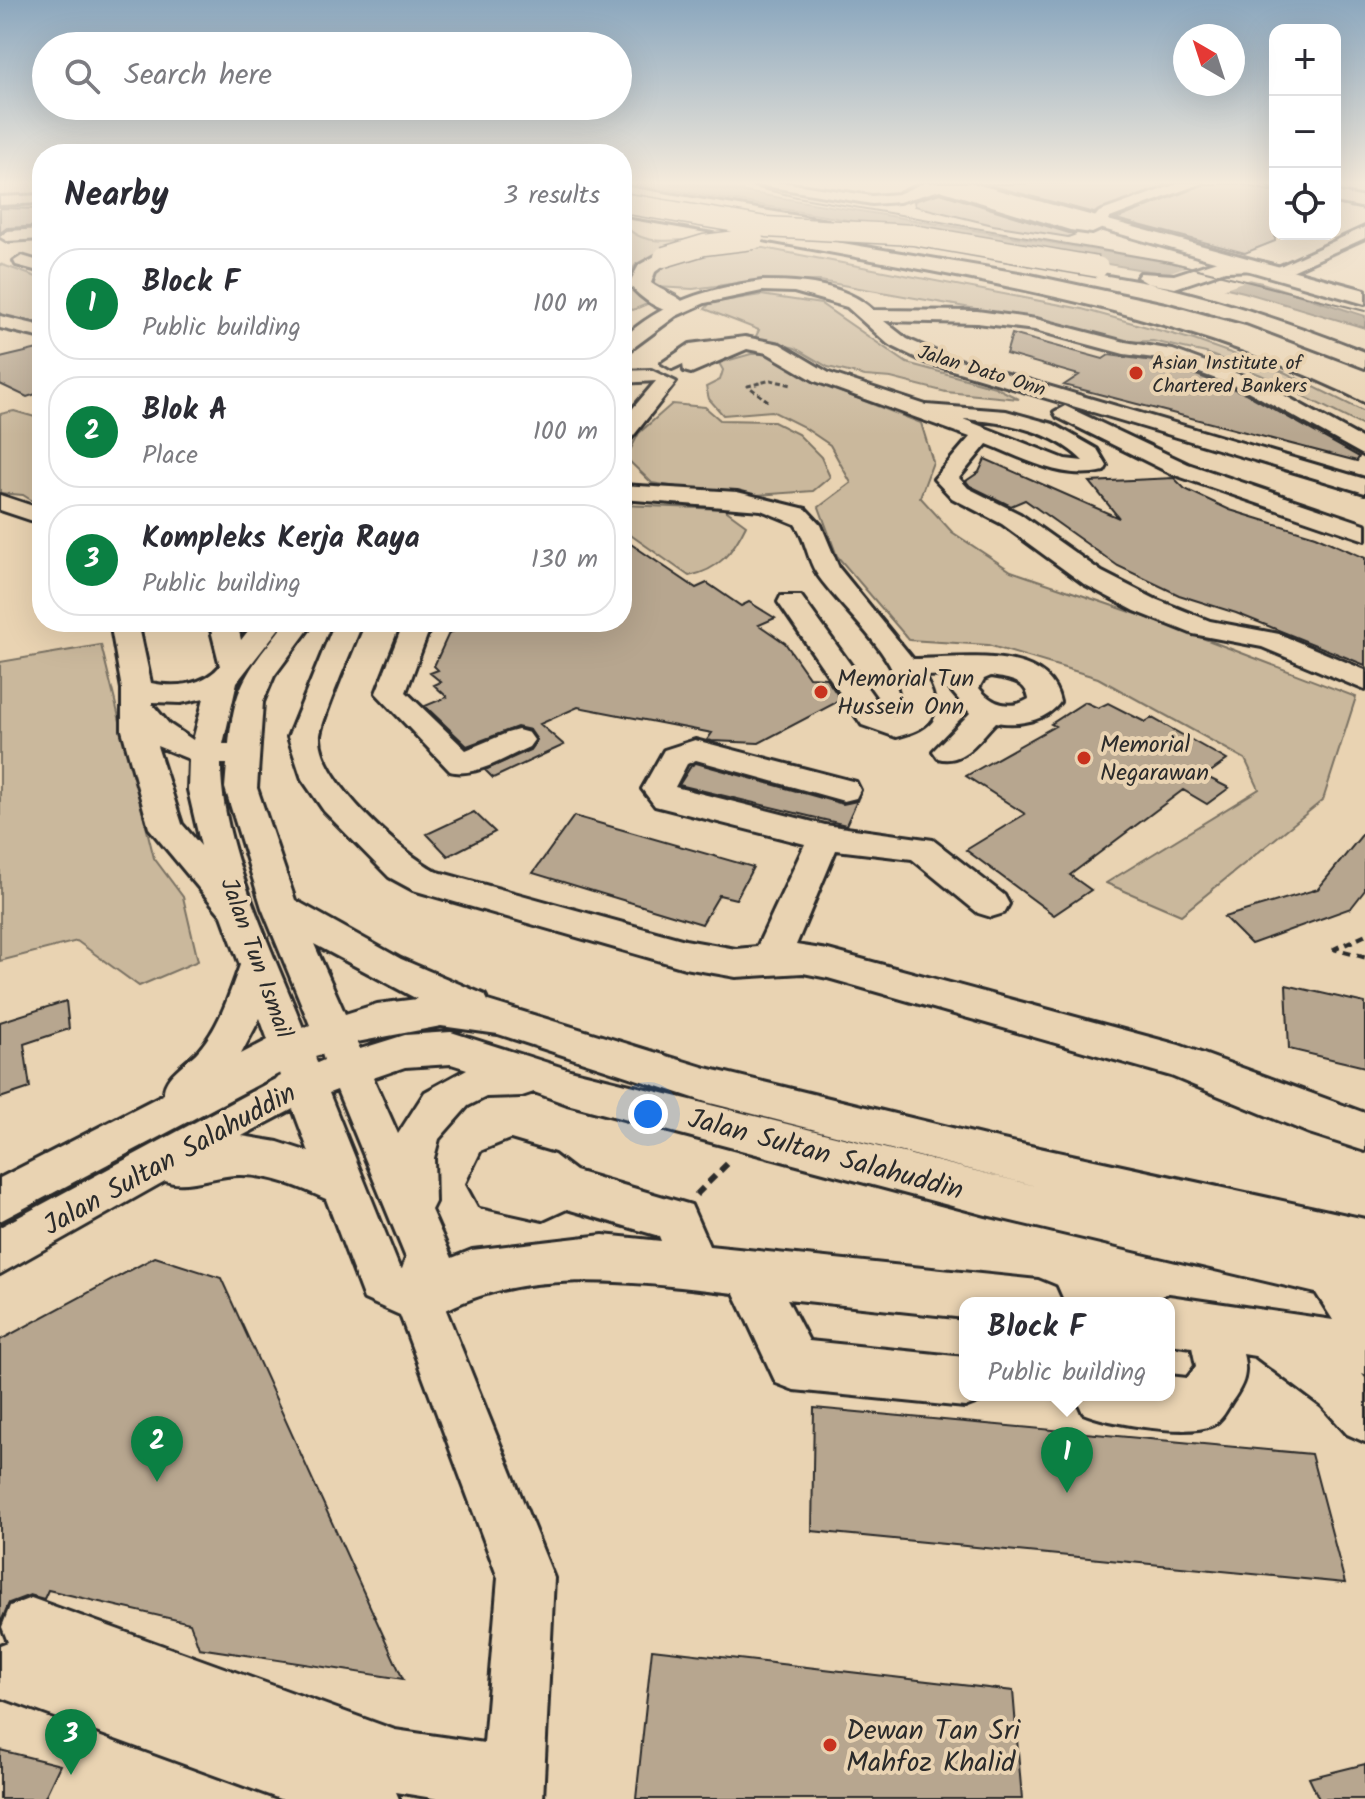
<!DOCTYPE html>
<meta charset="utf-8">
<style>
body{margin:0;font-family:Kalam,sans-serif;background:#f2f2f3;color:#2b2b33}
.controls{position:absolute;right:24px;top:24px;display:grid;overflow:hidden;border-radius:16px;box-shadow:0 8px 32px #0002}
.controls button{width:72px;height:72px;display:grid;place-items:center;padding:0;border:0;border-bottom:2px solid #e1e1e2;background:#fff;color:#2b2b33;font:40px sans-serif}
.compass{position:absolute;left:1173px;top:24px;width:72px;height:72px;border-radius:50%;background:#fff;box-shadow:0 8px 32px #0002;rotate:321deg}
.you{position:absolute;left:648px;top:1114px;width:28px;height:28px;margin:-20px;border:6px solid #fff;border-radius:50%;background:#1a73e8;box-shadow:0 0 0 12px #1a73e833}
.badge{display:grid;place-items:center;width:52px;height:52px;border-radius:50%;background:#0b8043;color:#fff;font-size:26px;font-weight:700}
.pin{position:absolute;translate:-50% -66px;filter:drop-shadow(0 2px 4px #0008)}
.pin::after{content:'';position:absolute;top:42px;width:28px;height:24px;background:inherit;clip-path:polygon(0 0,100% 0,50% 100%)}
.popup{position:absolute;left:959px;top:1297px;width:216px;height:104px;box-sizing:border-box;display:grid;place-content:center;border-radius:16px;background:#fff;filter:drop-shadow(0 2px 6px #0005);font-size:26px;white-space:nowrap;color:#7c7c81}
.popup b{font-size:30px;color:#2b2b33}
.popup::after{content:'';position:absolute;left:50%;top:100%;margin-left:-16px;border:16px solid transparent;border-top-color:#fff}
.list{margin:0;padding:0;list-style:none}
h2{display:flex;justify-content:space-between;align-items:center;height:104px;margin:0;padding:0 32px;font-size:34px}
h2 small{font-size:26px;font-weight:400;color:#7c7c81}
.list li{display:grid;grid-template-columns:52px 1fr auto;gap:24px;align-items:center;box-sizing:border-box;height:112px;margin:0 16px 16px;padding:0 16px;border:2px solid #e1e1e2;border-radius:32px}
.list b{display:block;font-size:30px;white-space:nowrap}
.list p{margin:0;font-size:26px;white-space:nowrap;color:#7c7c81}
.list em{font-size:26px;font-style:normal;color:#7c7c81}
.icon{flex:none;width:44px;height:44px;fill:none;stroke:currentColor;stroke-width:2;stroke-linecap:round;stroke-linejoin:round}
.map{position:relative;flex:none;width:1365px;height:1799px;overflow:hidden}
.search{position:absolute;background:#fff;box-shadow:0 8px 32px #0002;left:32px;top:32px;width:600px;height:88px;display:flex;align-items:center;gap:20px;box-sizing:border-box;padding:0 28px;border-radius:44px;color:#7c7c81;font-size:30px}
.panel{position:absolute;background:#fff;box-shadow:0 8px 32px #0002;left:32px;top:144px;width:600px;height:488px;border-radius:32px}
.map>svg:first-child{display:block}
</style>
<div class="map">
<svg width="1365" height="1799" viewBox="0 0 1365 1799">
<rect width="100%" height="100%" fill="#e9d3b2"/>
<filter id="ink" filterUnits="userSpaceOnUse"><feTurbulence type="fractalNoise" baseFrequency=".0125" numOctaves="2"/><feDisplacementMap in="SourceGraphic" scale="16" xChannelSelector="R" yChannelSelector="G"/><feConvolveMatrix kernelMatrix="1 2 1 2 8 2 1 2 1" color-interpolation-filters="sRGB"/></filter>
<g filter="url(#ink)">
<path fill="#cab89c" stroke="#7a7264" stroke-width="2" d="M622,220C637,251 686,239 715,237L636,264L626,278L629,286L652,302L633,310L622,307Z
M728,248H764L1082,309L1194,340L1284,372L1365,412V427L1261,375L1206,353L1153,341L1121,342L1050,322L820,281H753L693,289L656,287L649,277L668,261Z
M0,264L42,279V325L0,318Z
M761,295L821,304L907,363L995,387L1019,399L946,392L891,378L865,376L828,367L795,348L755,338L759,330L705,309L710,303Z
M751,354H767L831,388L921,423L933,462L920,497L952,532L1011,571L1166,624L1356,697L1323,800L1181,915L1106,883L1259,789L1245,759L1098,678L988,645L909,640L837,556L819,507L851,483L830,445L802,426L772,411L723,415L709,399L706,387L720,380L723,370L719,363Z
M672,404L705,407L720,420L772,421L798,434L821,457L830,477L813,491L757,495L688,489L652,483L626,458L639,433Z
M14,411L42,419V507L23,495L0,493V414Z
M622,505L724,509L746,525C733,552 719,570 689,576L622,529Z
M101,645L154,858L183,897L198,961L139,986L77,941L0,961V662Z"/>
<path fill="#a0937f" stroke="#71695d" stroke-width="2" d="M691,183L1168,262L1262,283L1365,316V328L1244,292L1167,274L635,184Z"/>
<path fill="#e9d3b2" d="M1193,264L1222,269L1256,277L1220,290L1159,276Z"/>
<path fill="#b7a68f" stroke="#2b2b2b" stroke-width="2" d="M985,184H1170L1094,213Z
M1205,184H1239L1275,192V241L1245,253L1116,219Z
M940,193L1069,233L1076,234L1068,237L993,225L915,206L914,201Z
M0,208L42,209V226L7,228L0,233Z
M1012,334L1103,359L1109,355L1161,362L1245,393L1359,457L1357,461L1064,385L1079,375L1006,354Z
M42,348V392L27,397L0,384V358Z
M985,459L1119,518L1090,482L1174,478L1185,489L1230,510L1315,536L1365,558V665L1236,613L1179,595L1118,566L1025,500L1011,506L970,486L966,481L979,472Z
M622,538L696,588L707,583L741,606L749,602L775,618L759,625L785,643L809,677L826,678L841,700L759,743L712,741L707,740L712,733L578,707L540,724L564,745L493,778L485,770L530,750L537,740L530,730L517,727L467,746L425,706L447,697L434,685L441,682L430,673L438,670L434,666L449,633L478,622H622Z
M1085,702L1098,708L1108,703L1145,722L1152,718L1227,760L1205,776L1229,788L1207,804L1183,790L1070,875L1091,890L1054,915L966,850L1025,814L966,776L1055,726L1051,724Z
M696,763L843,804L857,801L846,825L679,785L691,766Z
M474,812L495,832L448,856L427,834Z
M574,816L753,867L736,899L719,895L702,924L533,873Z
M1365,831V890L1351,908L1251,944L1224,917L1318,889Z
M1286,985L1365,1003V1067L1289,1049Z
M66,1001L69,1029L24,1044L30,1088L0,1098V1022Z
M155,1257L221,1278L403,1679L199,1648L190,1623L48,1590L44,1599L30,1595L9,1603L0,1624V1340Z
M814,1408L1311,1454L1345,1583L812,1531Z
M652,1649L1013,1691L1022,1799H636Z
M0,1750L60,1765L44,1799H0Z
M1365,1764V1799H1319L1309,1778Z"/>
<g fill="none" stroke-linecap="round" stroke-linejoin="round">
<g stroke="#2b2b2b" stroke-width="6">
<path id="minor" d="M747,183H787L872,196L898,194L924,183H956L1090,223L1099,212L1180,183H1202L1110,218L1105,227L1092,233L1070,230L940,190L899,202L872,204Z
M42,195V203L0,205V197Z
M1365,227V238L1281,276L1275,277L1267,272Z
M42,229V239L7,241L0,237L7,231Z
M22,256L42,262V272L16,265L14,261Z
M762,281C799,281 844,283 873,310L977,311L1036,319L1125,342L1173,350L1260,382L1365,440V456L1246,390L1162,359L1124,354L1035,330L977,323L884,321L907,339L946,356L1365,479V493L925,362L888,344L847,307L794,292L762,291L705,303L676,316L622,356V339C662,302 709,288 762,281Z
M0,316L42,326V338L0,328Z
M745,337L780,344L829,373L926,405L1006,411L1053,424L1097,449L1107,466L1104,471C1063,481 1025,459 987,444L959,478L968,488L1020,514L1102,572L1155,599L1210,621L1279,634L1365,670V690L1262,647L1193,634L1135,611L1084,584L1002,524L952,498L934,479L970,437L815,381L767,353L747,349L691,373L684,371L683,364L672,369L662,363L690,344ZM963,419C1005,422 1053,430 1083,461L1065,459Z
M651,370L676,382L630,440L622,442V421L656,381L622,383V371Z
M1065,406L1188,464L1365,524V540L1172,474L1057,417L1054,412Z
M622,485L737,492L806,509L821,525L839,568L913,659C958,659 1049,644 1060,702C1047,721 1018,726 996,722C979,739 964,765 938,758L933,751L970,713L949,688L957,675L924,676C945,713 934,728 896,737L862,725L778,602L781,596H801L884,711L896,717L904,713C904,658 846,616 817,574C807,559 806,539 795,524L761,510L622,499ZM991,676C1008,679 1026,680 1029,699C1011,710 992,705 979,688L984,679Z
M0,495L42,509V524L0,510Z
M110,622H138L151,683C175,688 203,686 220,666L209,622H237L241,640L255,622H284L237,682L223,744H229C235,681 249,670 286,622H314L274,676L263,702L257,788L295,900L401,959L485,995L488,1001L706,1068L989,1137L1365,1219V1375L1362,1374L1365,1378V1442L1347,1434L1322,1406L1255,1356L1243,1354C1248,1374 1244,1384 1232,1401C1227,1409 1222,1420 1213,1425C1189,1437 1109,1424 1083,1413L1075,1395H1169V1376L1187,1378L1196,1366L1192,1347L1169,1344V1303H1152L1169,1296L1333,1320L1316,1293L986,1215L567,1104L534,1092L522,1096L486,1097L468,1106L439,1139L434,1158L435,1202L431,1210L452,1258L472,1250L603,1235L661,1241L659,1236L567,1209L543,1220L480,1206L468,1184L483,1153L510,1142L554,1155L575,1171L691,1205L709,1246L1038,1280L1055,1287L1062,1303H965V1318L787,1299L809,1341L965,1357V1395H985L983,1400L965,1407L794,1390L776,1383L734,1293C643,1283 531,1266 446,1310L554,1578L543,1799H439L396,1792L399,1799H280L0,1697V1645L8,1642L2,1627L10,1606L31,1598L395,1730L484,1743L498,1578L400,1315L364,1299L326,1199C299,1187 271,1175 241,1175C217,1174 187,1189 165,1181L0,1274V1227L281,1076L280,1073L0,1221V1178L164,1094C163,1076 186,1064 198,1051C220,1026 229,995 240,965L222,916L149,828L122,730V689ZM204,698L193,740L169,724L152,704V702L181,703ZM157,746L189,759L188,790L201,846L182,824ZM221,764H227L225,788L262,908L310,1025L303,1028C273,951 220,845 221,764ZM314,944L417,999L377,1004L345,1014ZM260,1018L268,1040L241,1054ZM441,1026L498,1034L706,1102L1036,1186L570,1070L451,1032L405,1035L360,1049L357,1042ZM322,1054L324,1060L317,1063L315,1056ZM451,1064L467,1069L425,1092L398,1134L373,1078L405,1067ZM337,1090L406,1258L402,1269L399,1267L329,1093ZM293,1109L309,1152L278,1142L242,1136Z
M335,622H363C355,642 320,722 320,737C319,780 402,854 438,872L685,940L736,949L757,947L805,844L655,806L642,789L664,750L695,740L856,782L860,790L856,798L844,801L696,760L687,764L675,787L825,825L933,840L1004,895L1009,904L1004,913L991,917L978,913L912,859L836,850L796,945L828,950L1179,1045L1365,1113V1151L1309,1133L1171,1076L828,978L803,973L736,977L685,968L413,890L389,877L324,811L302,779L288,737Z
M404,622H432L406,692L466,750L507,733L518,730L529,733L534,740L529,747C506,757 475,778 450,771L376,693Z"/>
</g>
<g stroke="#2b2b2b" stroke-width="6">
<path id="major" d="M942,183H972L1365,290V304Z
M1264,183H1275V189Z
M1335,192L1365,198V208L1335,202Z"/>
</g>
<g stroke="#2b2b2b" stroke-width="6">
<path id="highway" d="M622,186L828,221L838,227L828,233L622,196Z
M844,229L1147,283L1137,277L1140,273L1174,275L1223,259L1263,262L1266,266L1263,270L1225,271L1175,288L1147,283C1222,300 1294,324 1365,352V368L1246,323L1166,301L1031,272L837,239L834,235L837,231Z
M664,251L674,257L655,272L651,283C662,292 679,295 687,306L684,311C664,316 641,299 629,284L639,265Z"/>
</g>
<path stroke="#2b2b2b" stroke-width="3" stroke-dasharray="5 3" stroke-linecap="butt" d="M768,401L748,386L771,380L792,385"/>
<path stroke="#2b2b2b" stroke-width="5" stroke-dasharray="8 6" stroke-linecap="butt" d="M1365,935L1335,949L1365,957"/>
<path stroke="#2b2b2b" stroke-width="6" stroke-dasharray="10 7" stroke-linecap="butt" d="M696,1195L729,1162"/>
<use href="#minor" fill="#e9d3b2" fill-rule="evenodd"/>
<use href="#major" fill="#e9d3b2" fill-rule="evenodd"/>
<use href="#highway" fill="#e9d3b2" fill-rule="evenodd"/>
<path stroke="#2b2b2b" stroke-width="2" d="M737,183L797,197L1170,262L1365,311"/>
<path stroke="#2b2b2b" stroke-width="3" d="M622,217C714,232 805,249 896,266C1059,296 1216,330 1365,404"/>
<g stroke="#2b2b2b" stroke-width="23" stroke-linecap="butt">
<path id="highway-bridge" d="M622,203L766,227L913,235L1098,267
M664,257L704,245L753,239"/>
</g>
<use href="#highway-bridge" stroke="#e9d3b2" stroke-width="20"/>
</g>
</g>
<linearGradient id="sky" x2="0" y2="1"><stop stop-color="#8ba7be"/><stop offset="0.42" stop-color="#f5ebdc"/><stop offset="1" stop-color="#f5ebdc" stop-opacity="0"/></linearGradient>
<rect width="1365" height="435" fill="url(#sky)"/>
<g fill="#c8321e" stroke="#e9d3b2" stroke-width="3">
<circle cx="1136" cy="373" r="8"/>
<circle cx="821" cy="692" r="8"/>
<circle cx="1084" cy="758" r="8"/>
<circle cx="830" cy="1745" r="8"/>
</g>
<g text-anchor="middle" stroke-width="8" stroke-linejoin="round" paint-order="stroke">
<g font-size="20" fill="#2b2b2b" stroke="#e9d3b2" text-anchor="start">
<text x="1152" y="369">Asian Institute of<tspan x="1152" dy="23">Chartered Bankers</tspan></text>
</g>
<g font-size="20" fill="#2b2b2b" stroke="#e9d3b2">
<text transform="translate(982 370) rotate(17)" y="7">Jalan Dato Onn</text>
</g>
<g font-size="24" fill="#2b2b2b" stroke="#e9d3b2" text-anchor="start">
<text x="837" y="686">Memorial Tun<tspan x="837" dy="28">Hussein Onn</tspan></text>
<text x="1100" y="752">Memorial<tspan x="1100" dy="28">Negarawan</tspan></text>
</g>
<g font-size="24" fill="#2b2b2b" stroke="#e9d3b2">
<text transform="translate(257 958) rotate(70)" y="8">Jalan Tun Ismail</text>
</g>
<g font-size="28" fill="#2b2b2b" stroke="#e9d3b2">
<text transform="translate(826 1153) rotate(15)" y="10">Jalan Sultan Salahuddin</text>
<text transform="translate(169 1158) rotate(-29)" y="10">Jalan Sultan Salahuddin</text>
</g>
<g font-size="28" fill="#2b2b2b" stroke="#e9d3b2" text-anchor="start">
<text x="846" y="1739">Dewan Tan Sri<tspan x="846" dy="32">Mahfoz Khalid</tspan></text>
</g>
</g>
</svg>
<div class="controls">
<button>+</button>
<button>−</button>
<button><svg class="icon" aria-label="locate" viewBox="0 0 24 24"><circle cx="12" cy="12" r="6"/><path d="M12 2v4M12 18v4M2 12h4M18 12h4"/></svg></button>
</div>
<svg class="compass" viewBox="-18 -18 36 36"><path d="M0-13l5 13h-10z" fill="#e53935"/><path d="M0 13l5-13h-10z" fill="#7c7c81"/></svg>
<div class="you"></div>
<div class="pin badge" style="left:1067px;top:1493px">1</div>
<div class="popup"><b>Block F</b>Public building</div>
<div class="pin badge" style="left:157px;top:1482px">2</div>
<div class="pin badge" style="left:71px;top:1775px">3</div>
<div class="search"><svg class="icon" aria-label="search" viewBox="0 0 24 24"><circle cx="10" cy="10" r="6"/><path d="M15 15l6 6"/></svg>Search here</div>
<section class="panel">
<h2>Nearby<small>3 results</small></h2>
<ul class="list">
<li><span class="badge">1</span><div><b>Block F</b><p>Public building</p></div><em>100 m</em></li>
<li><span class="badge">2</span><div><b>Blok A</b><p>Place</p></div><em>100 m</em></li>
<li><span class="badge">3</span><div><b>Kompleks Kerja Raya</b><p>Public building</p></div><em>130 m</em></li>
</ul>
</section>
</div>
